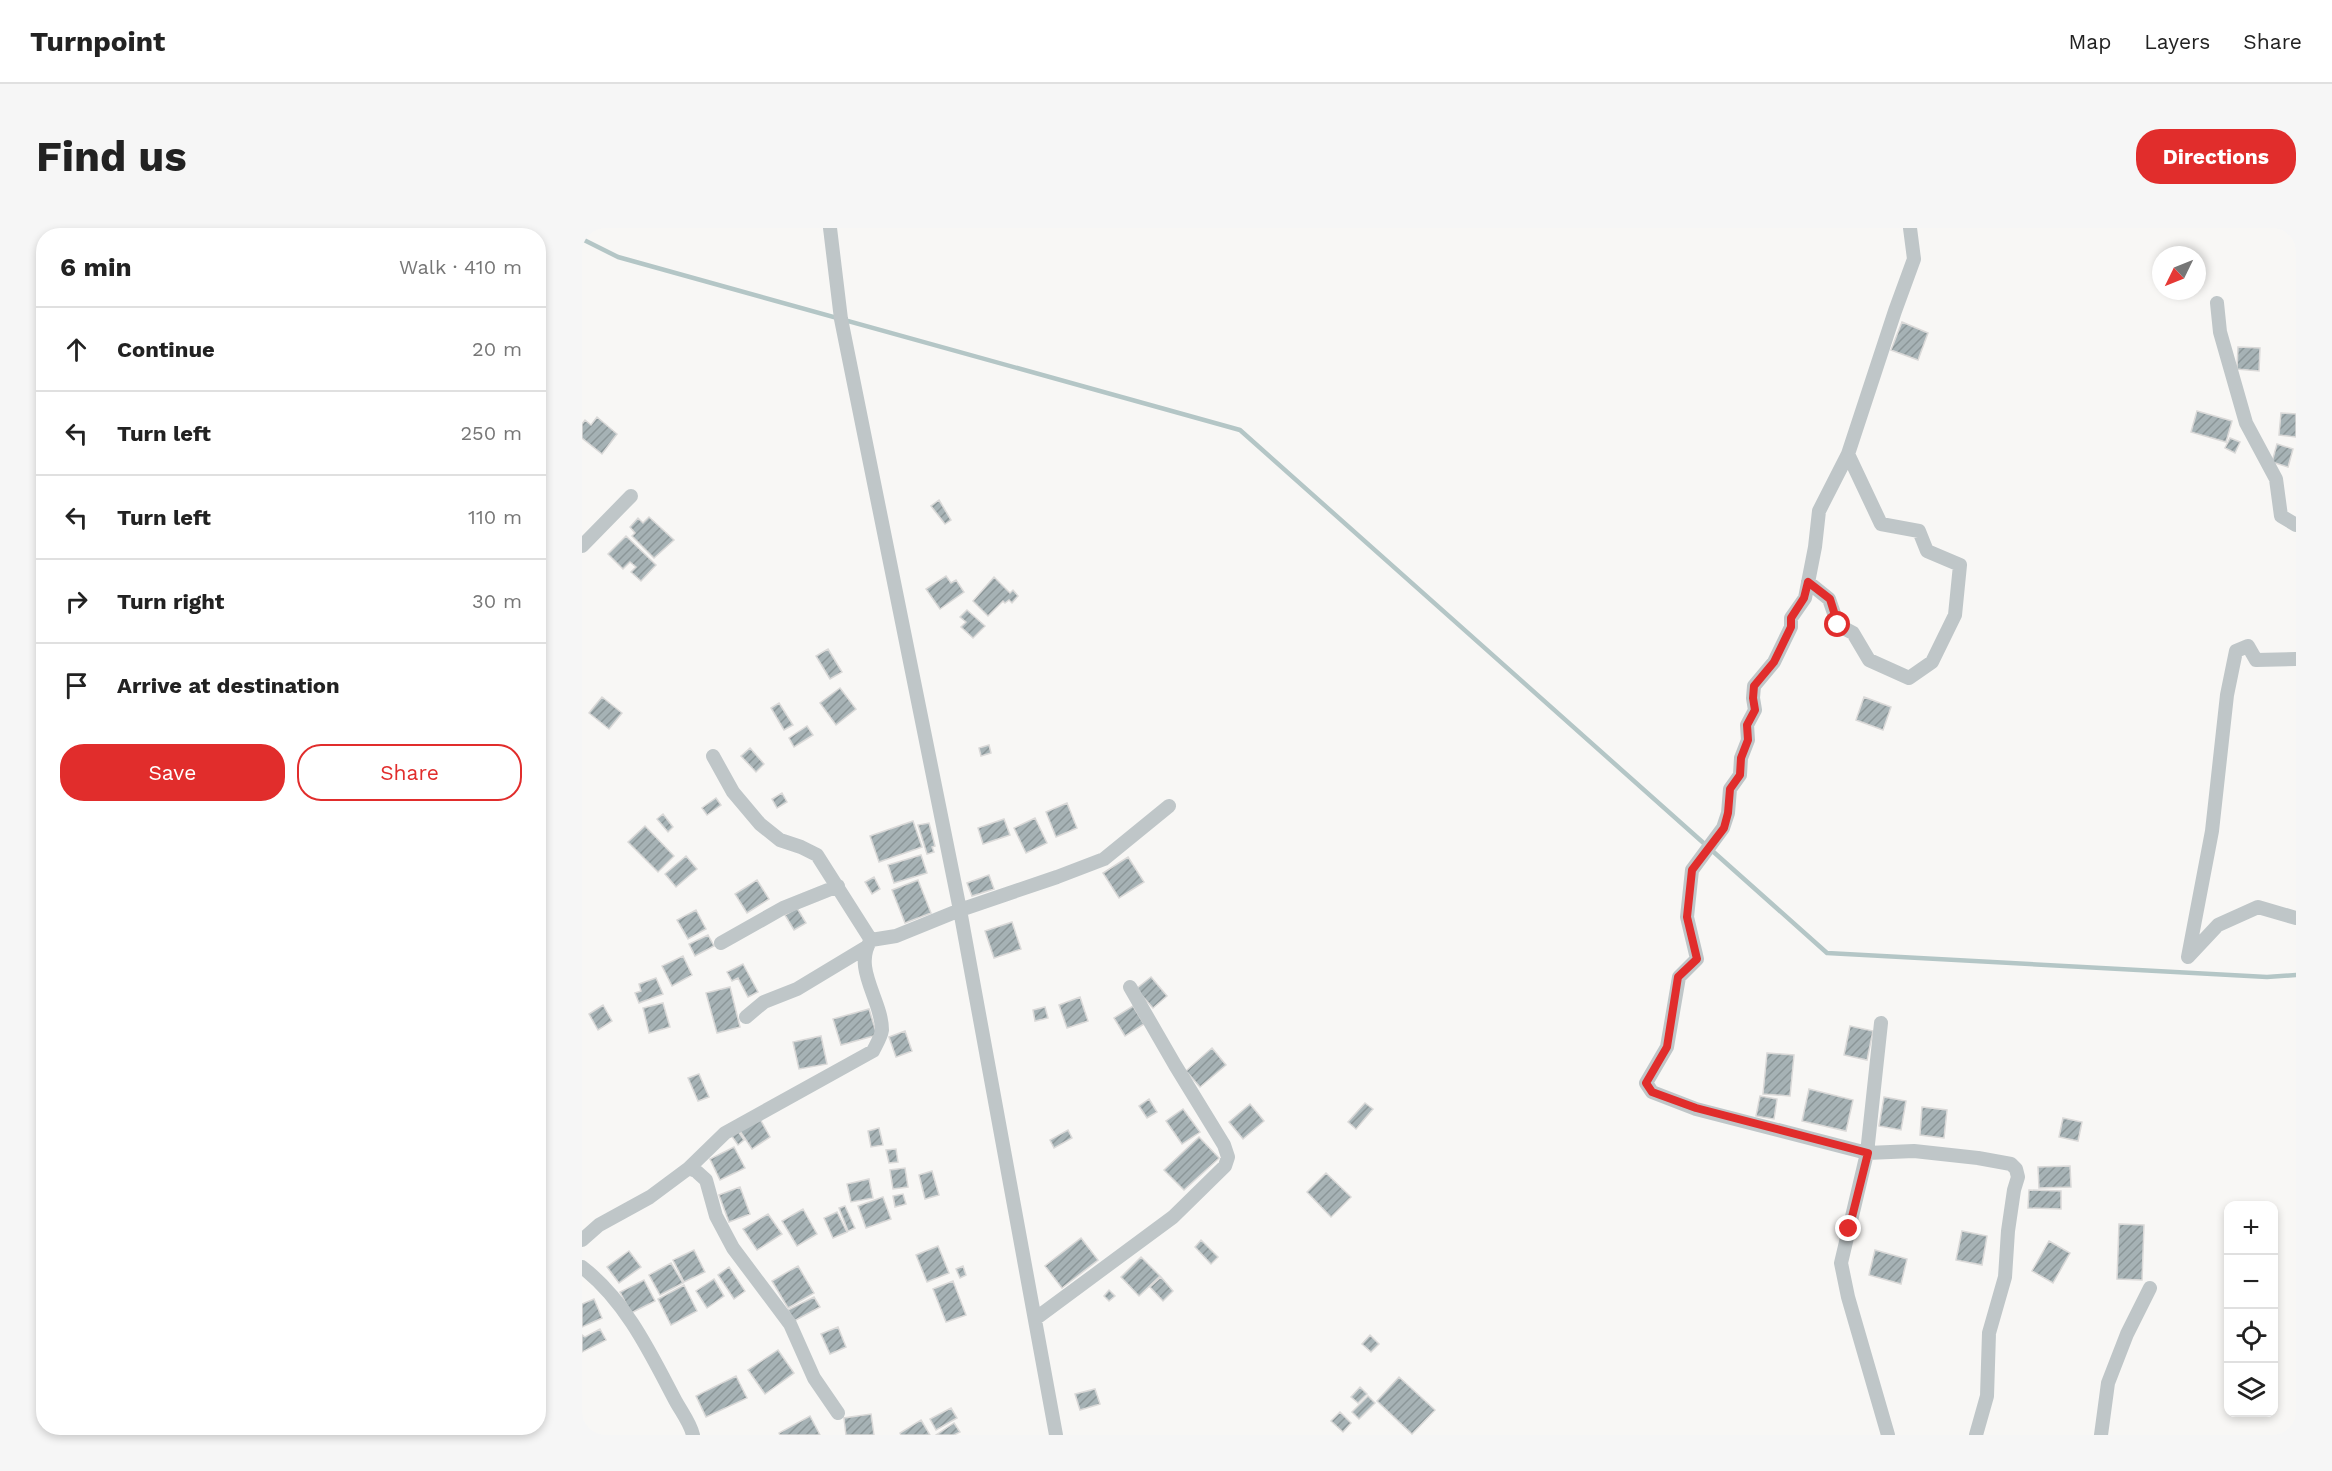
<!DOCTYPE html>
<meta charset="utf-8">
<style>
body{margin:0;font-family:"Work Sans",sans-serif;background:#f6f6f6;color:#222}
.controls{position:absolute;right:18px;bottom:18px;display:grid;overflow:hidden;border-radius:12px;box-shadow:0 3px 9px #0003}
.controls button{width:54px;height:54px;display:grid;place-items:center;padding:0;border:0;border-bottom:2px solid #e0e0e0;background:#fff;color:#222;font:30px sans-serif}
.compass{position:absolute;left:1570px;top:18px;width:54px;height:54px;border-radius:50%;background:#fff;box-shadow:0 3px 9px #0003;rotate:227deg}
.stop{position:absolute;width:18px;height:18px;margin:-14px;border:4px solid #e12d2c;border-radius:50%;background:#fff}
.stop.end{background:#e12d2c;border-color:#fff;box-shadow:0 2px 6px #0008}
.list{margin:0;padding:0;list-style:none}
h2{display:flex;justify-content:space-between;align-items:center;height:78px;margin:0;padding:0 24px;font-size:26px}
h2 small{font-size:20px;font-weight:400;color:#767676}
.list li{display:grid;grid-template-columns:39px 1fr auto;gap:18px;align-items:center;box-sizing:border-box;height:84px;padding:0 24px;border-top:2px solid #e0e0e0}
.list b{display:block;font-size:22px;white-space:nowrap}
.list em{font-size:20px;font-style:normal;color:#767676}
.actions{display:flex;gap:12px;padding:18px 24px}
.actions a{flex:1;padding:14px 0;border:2px solid #e12d2c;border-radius:24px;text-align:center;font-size:21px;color:#e12d2c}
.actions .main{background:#e12d2c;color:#fff}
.icon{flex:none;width:33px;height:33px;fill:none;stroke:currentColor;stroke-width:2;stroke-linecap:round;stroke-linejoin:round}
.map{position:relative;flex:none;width:1714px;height:1207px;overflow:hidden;border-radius:24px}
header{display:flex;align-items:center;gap:36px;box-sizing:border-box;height:84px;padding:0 30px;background:#fff;border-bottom:2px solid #e0e0e0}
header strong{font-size:28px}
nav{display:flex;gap:33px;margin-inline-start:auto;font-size:21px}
.intro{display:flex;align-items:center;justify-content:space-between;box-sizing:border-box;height:144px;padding:0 36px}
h1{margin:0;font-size:42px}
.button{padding:15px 27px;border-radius:24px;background:#e12d2c;color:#fff;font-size:21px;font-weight:700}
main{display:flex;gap:36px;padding:0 36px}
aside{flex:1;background:#fff;border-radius:24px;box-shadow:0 3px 9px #0003}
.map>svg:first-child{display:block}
</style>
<header>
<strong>Turnpoint</strong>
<nav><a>Map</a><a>Layers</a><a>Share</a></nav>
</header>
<div class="intro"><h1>Find us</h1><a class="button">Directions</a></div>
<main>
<aside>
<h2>6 min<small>Walk · 410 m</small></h2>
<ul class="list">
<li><svg class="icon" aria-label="ahead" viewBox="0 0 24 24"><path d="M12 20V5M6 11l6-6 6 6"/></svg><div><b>Continue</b></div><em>20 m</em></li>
<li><svg class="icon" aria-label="left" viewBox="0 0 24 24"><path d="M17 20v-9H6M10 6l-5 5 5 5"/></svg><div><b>Turn left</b></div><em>250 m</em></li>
<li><svg class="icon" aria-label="left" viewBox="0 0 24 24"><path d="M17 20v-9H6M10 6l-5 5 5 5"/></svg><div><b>Turn left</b></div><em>110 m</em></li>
<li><svg class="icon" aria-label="right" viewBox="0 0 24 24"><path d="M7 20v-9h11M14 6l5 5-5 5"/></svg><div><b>Turn right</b></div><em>30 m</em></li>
<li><svg class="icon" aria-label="arrive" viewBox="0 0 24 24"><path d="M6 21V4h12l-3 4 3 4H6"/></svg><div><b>Arrive at destination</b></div></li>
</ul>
<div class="actions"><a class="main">Save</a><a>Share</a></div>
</aside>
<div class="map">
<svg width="1714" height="1207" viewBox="0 0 1714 1207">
<defs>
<pattern id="building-hatch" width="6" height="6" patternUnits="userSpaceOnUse" patternTransform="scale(1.5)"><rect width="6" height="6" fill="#a6b2b5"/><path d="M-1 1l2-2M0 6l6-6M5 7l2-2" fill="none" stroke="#8b9698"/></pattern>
</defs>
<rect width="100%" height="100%" fill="#f8f7f5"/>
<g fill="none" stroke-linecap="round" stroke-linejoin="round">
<path stroke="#b4c6c6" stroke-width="4.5" d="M0,11L36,29L658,202L1245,725L1685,749L1714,747"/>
</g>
<path fill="url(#building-hatch)" stroke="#dad9d8" stroke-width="1.5" d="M1320,94L1346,105L1336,132L1309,122Z
M1656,119L1678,120L1677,143L1655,141Z
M1615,183L1650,193L1644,214L1609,204Z
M1699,185L1714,186V209L1697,207Z
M15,189L35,206L20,226L0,210V196L3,192L9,197Z
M1648,210L1658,214L1653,225L1643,220Z
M1695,216L1711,221L1706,239L1690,234Z
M357,272L369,292L363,296L349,278Z
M67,289L92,312L72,330L50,308L53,305L48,299L56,290L61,295Z
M44,308L74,337L59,353L49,344L54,339L48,334L41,341L26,326Z
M364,348L369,355L374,352L382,364L358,381L344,361Z
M412,349L428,365L431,362L436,368L430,375L427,372L423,375L421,373L406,388L391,373Z
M385,382L403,398L391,410L379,399L384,394L378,389Z
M246,421L260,444L248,451L234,428Z
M258,460L274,481L254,497L238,475Z
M20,469L40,485L27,501L7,485Z
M1282,469L1309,479L1301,502L1274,492Z
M197,475L211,497L202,502L189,480Z
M225,498L231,507L212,519L207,510Z
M407,517L409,525L399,528L397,520Z
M168,520L182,536L174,544L159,528Z
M200,565L205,574L195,580L190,571Z
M134,570L139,577L125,587L120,580Z
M485,575L495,600L474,609L464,584Z
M81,586L91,599L86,604L75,591Z
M453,590L465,615L444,625L432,600Z
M422,591L428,607L401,616L396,600Z
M331,593L340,619L297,634L288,608Z
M347,595L353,618L350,619L352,624L345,626L336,597Z
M63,598L92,628L76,644L46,614Z
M339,627L345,645L312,655L306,637Z
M104,628L115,641L94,659L83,646Z
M546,629L562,654L537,670L521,645Z
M407,647L412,661L390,668L385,655Z
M292,649L298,661L290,666L283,654Z
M175,652L187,671L165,685L153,666Z
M336,652L349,685L323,695L310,662Z
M215,680L224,695L212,702L203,687Z
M114,682L124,701L106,711L95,692Z
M430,694L439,721L412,730L403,703Z
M126,707L132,718L113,728L107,716Z
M101,728L110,747L90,758L80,738Z
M161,736L176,764L166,769L156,750L150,753L145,744Z
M569,749L585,768L571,780L554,761Z
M74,750L81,766L57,775L53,765L59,763L57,756Z
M148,759L158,799L135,805L124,765Z
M498,769L506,793L485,800L477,777Z
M81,775L88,799L67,805L61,780Z
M21,777L30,793L16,802L7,786Z
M551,778L562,796L543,808L532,790Z
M463,779L466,790L453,793L451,782Z
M287,781L295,807L259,817L251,791Z
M1268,798L1291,803L1285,832L1262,827Z
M323,803L330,823L314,829L307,809Z
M239,808L245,836L217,841L211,814Z
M630,820L644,837L618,859L604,843Z
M1185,825L1212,827L1208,868L1181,866Z
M117,846L127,869L116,873L106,850Z
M1227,861L1271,872L1264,903L1220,893Z
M1178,868L1195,871L1192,891L1174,888Z
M1302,869L1324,873L1319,902L1297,898Z
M567,871L575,884L565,890L557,878Z
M783,875L791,881L774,901L766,894Z
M668,876L682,893L661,911L647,894Z
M1340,879L1365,882L1362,910L1338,907Z
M601,881L618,904L600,916L584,893Z
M1481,890L1500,894L1496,913L1477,909Z
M178,891L188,909L170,921L158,903Z
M297,900L301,917L289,919L286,903Z
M486,902L490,910L472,920L468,912Z
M156,903L162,912L156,917L149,907Z
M617,909L637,930L602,962L582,942Z
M152,919L163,940L138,952L128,931Z
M314,921L316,934L307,935L304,922Z
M1488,938L1489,959L1457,960L1456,939Z
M323,940L326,959L311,961L308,942Z
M350,943L357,967L343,971L337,947Z
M744,945L769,969L749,989L725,964Z
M287,951L291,970L269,974L265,956Z
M158,959L168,986L147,994L137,967Z
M1447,962L1479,963V981L1446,980Z
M321,966L324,976L313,979L311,968Z
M301,969L309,991L284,1000L276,978Z
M263,978L273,1000L266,1003L257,980Z
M221,981L235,1006L215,1018L200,993Z
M255,984L265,1004L251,1010L242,990Z
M186,986L200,1006L175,1022L161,1001Z
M1537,996L1562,997L1560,1052L1535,1051Z
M1380,1003L1405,1008L1400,1037L1374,1032Z
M499,1010L516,1032L480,1060L463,1038Z
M619,1012L636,1029L629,1036L613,1019Z
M1467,1013L1488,1025L1471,1055L1450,1043Z
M356,1018L367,1045L345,1054L334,1027Z
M112,1022L123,1044L102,1054L91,1032Z
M1293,1022L1325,1031L1319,1056L1287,1047Z
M47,1023L59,1039L37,1055L25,1039Z
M559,1029L578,1048L557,1068L539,1049Z
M89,1035L101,1055L78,1067L67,1047Z
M216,1038L232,1065L206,1080L190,1053Z
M381,1038L384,1047L378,1050L374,1041Z
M147,1039L163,1063L152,1071L136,1047Z
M579,1049L591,1063L581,1073L568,1059Z
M132,1051L142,1068L125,1080L114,1063Z
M62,1052L73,1073L49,1085L38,1064Z
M371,1053L384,1087L364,1094L351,1061Z
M102,1057L115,1083L89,1097L76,1071Z
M527,1062L533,1068L527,1073L522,1068Z
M232,1069L238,1079L212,1093L206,1082Z
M12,1071L20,1090L0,1099V1076Z
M256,1099L264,1119L248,1126L239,1106Z
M18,1101L24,1112L0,1124V1107L3,1109Z
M788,1107L797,1116L789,1124L780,1116Z
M196,1122L212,1145L183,1166L166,1142Z
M154,1148L165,1170L124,1189L114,1168Z
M817,1149L853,1182L830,1206L795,1173Z
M778,1159L785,1166L776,1175L769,1169Z
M513,1161L518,1176L498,1182L493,1166Z
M786,1168L793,1175L777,1191L770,1184Z
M369,1180L375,1190L354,1202L348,1191Z
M758,1184L769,1195L761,1204L749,1193Z
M289,1186L292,1207H264L262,1190Z
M228,1188L238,1207H198L197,1205Z
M339,1192L348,1207H319L318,1205Z
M372,1195L378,1204L372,1207H354Z"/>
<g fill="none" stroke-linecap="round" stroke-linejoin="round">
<path stroke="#bfc6c8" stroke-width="14" d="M248,0L259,91L378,682L474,1207
M1635,75L1638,104L1664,195L1694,251L1699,288L1714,297
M0,318L49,268
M1226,354L1247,371L1256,397L1271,405L1287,432L1327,450L1350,434L1373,387L1378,337L1345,323L1337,303L1299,296L1266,226
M1714,431L1674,432L1666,418L1654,423L1645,467L1630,603L1606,729L1636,697L1676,679L1714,690
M131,528L151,564L178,596L198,612L219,619L235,627L289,712
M139,715L201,680L256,658
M164,789L182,774L215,761L283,720
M1299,795L1285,925L1114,881L1070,864L1064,855L1085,819L1097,749L1115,731L1105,689L1110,642L1141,600L1146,585L1148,561L1158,547L1159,530L1166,512L1165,497L1173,482L1171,470L1172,458L1192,434L1209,399V390L1223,370L1233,319L1237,283L1266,226L1313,83L1332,31L1328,0
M107,940L114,943L124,952L134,988L151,1020L208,1096L232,1150L256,1185
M0,1012L17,997L68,969L107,940L143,905L291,823C294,817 299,809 300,802C300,772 270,740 289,712L314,708L378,682L475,649L522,631L587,578
M0,1039C43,1072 68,1124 92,1170C98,1182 108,1194 111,1207
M453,1091L591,989L643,938L646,929L642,917L593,837L548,759
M1306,1207L1266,1069L1259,1035L1285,925L1332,923L1396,930L1429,936L1434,941L1436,949L1432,962L1426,1003L1423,1049L1407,1105L1405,1168L1394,1207
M1519,1207L1526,1155L1545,1106L1568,1060"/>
</g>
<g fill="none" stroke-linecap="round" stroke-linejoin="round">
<path stroke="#e12d2c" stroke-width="8" d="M1256,397L1248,371L1226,354L1222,370L1209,390V399L1192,434L1172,458L1171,470L1173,482L1165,497L1166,512L1159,530L1158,547L1148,561L1146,585L1142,600L1110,642L1105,689L1115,731L1096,749L1085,819L1064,855L1070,864L1114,880L1286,925L1267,1001"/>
</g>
</svg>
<div class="controls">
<button>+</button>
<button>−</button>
<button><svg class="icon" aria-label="locate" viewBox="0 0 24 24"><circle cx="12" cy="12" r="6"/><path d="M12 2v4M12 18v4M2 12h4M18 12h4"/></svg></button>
<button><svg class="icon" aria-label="layers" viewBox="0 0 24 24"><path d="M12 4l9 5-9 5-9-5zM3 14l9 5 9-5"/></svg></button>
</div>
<svg class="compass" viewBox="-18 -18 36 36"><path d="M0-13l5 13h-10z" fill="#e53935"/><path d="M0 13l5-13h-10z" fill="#767676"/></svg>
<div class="stop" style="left:1256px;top:397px"></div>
<div class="stop end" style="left:1267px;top:1001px"></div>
</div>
</main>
